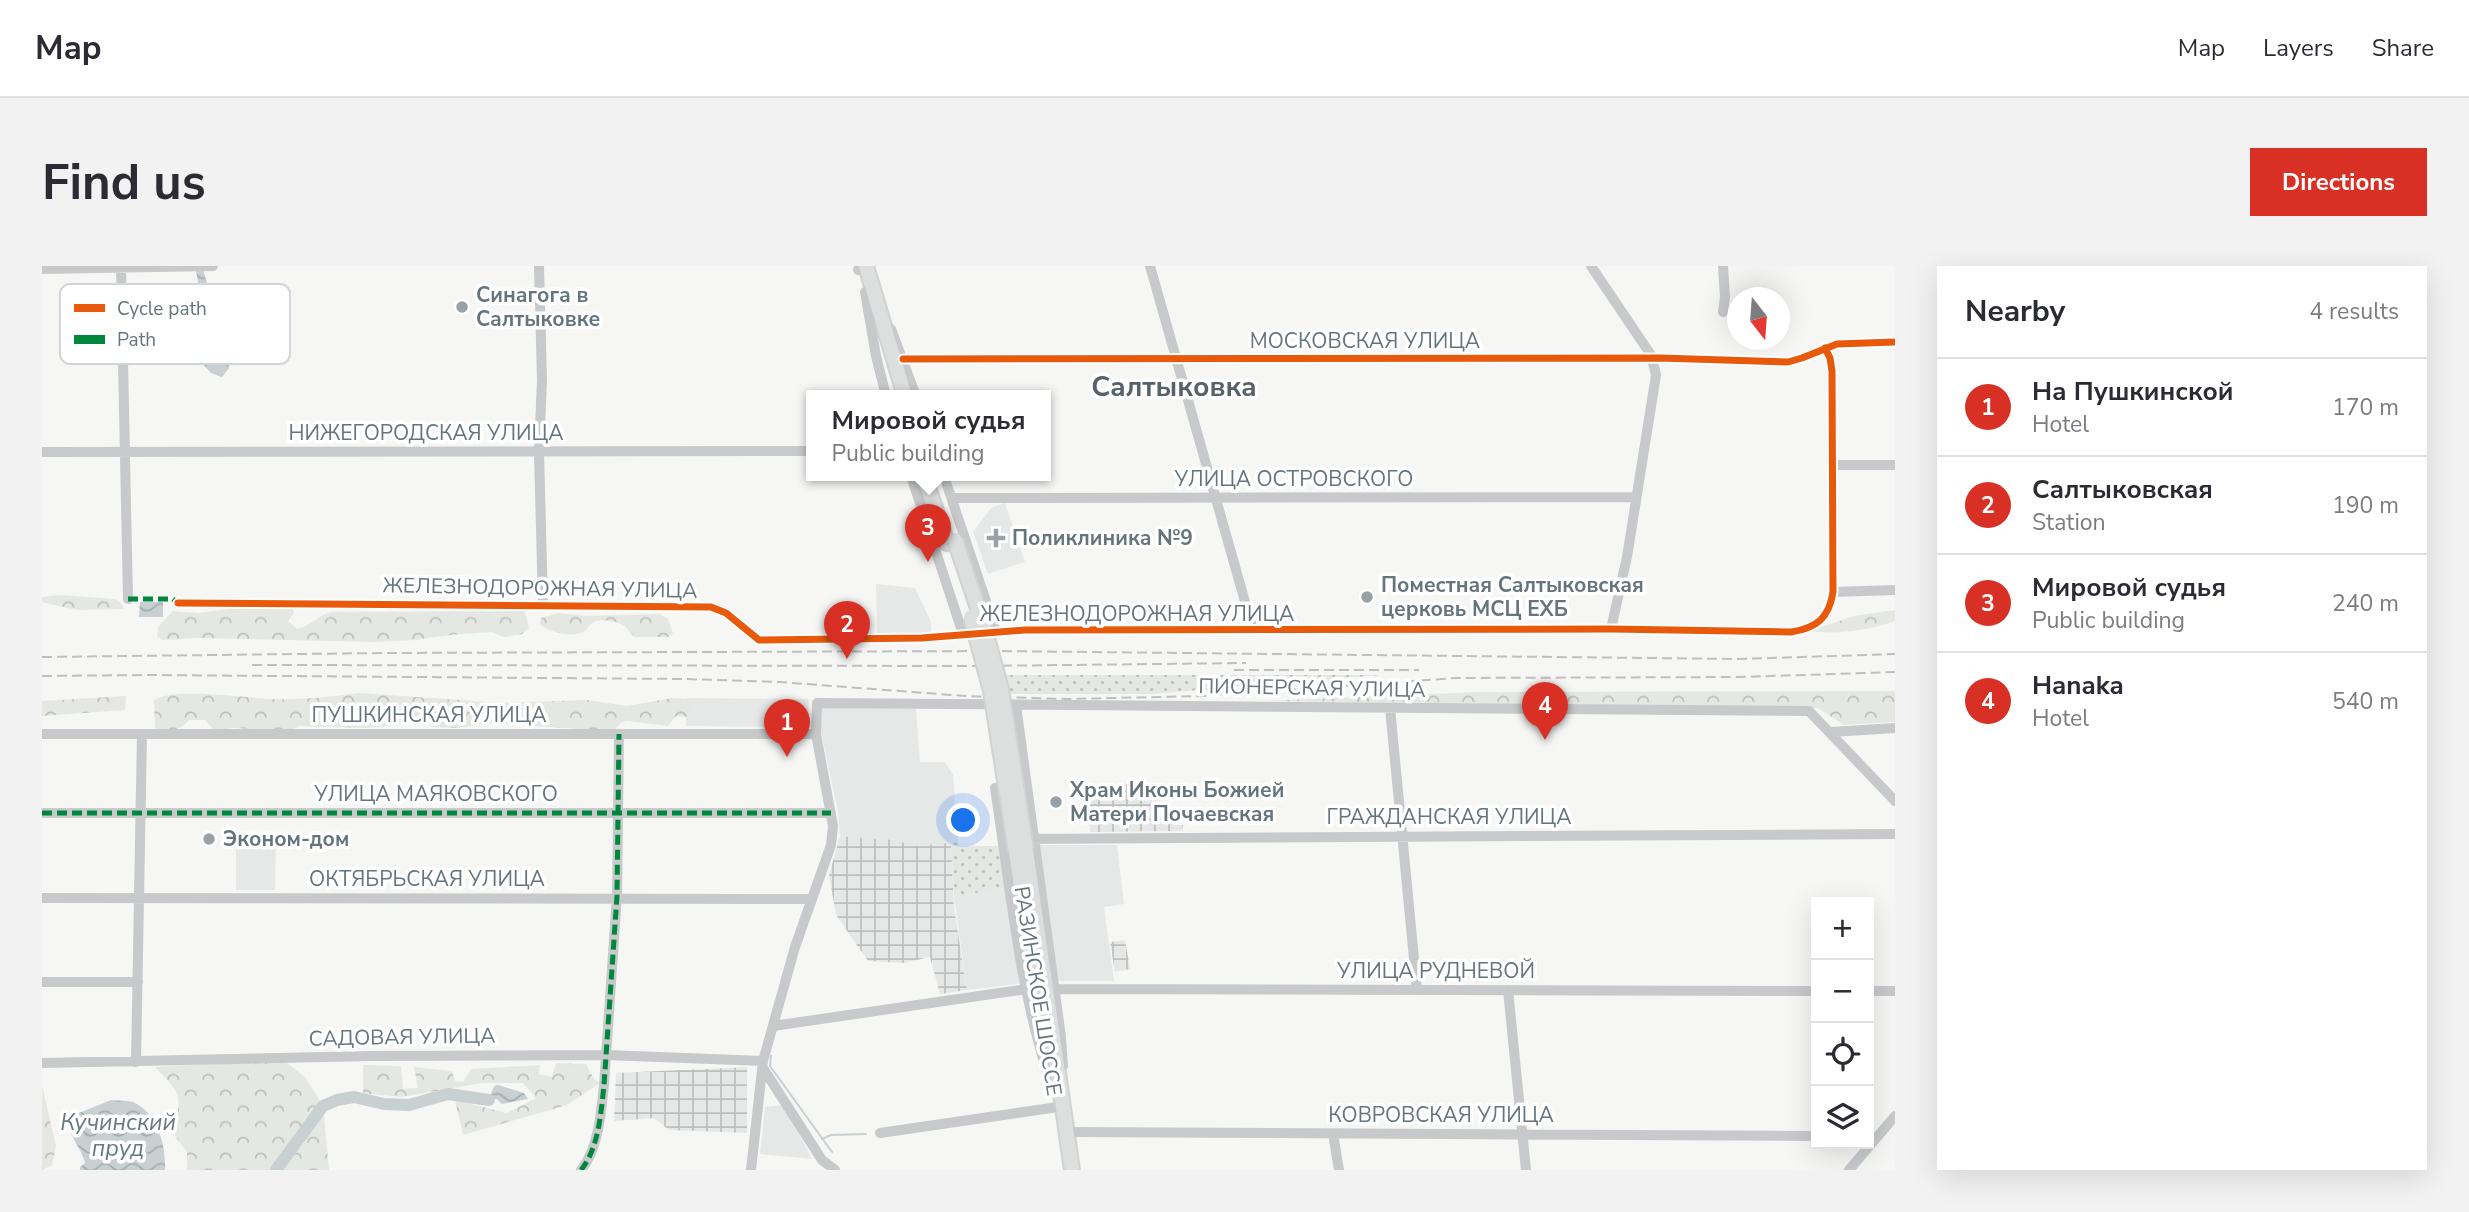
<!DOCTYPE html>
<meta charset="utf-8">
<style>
body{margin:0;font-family:"Nunito Sans",sans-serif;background:#f2f2f3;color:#2b2b33}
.controls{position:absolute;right:21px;bottom:21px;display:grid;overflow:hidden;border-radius:0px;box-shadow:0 7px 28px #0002}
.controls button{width:63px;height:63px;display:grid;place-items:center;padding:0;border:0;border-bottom:2px solid #e1e1e2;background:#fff;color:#2b2b33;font:35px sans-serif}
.compass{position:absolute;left:1685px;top:21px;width:63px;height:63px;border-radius:50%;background:#fff;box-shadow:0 7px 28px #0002;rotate:163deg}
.you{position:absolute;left:922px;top:555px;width:24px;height:24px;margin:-18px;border:5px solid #fff;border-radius:50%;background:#1a73e8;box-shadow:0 0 0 10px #1a73e833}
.badge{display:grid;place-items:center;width:46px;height:46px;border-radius:50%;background:#d93025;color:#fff;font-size:23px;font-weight:700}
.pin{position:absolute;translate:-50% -58px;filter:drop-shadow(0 2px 4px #0008)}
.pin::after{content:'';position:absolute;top:37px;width:24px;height:21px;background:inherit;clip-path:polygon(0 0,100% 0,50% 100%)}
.popup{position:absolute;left:764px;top:124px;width:245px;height:91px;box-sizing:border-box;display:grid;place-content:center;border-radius:0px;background:#fff;filter:drop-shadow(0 2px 5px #0005);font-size:23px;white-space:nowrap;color:#7c7c81}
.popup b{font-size:26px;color:#2b2b33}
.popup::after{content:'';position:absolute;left:50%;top:100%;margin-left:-14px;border:14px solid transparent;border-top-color:#fff}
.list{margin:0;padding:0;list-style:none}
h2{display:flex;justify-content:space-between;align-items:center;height:91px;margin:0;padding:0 28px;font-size:30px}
h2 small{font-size:23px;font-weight:400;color:#7c7c81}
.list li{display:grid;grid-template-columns:46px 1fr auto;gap:21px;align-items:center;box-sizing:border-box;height:98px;padding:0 28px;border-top:2px solid #e1e1e2}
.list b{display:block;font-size:26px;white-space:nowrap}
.list p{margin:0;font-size:23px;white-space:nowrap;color:#7c7c81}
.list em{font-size:23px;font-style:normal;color:#7c7c81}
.icon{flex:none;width:38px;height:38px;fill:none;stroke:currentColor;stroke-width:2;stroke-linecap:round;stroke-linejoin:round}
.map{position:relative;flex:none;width:1853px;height:904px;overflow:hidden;border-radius:0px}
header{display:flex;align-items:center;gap:42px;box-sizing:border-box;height:98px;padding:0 35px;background:#fff;border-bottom:2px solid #e1e1e2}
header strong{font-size:33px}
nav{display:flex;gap:38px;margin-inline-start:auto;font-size:24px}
.intro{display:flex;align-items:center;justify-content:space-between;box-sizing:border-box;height:168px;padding:0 42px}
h1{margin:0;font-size:49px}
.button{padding:18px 32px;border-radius:0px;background:#d93025;color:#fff;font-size:24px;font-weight:700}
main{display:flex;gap:42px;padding:0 42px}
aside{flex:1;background:#fff;border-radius:0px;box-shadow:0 7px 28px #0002}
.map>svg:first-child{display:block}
</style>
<header>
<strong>Map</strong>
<nav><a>Map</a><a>Layers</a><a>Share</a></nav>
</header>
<div class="intro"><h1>Find us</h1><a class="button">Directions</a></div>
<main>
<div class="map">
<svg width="1853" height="904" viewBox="0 0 1853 904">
<defs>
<pattern id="industrial-grid" width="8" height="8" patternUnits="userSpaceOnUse" patternTransform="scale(1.75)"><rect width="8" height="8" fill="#e6e7e7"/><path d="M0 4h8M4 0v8" fill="none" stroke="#bec0c0"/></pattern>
<pattern id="grass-dots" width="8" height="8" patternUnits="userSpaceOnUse" patternTransform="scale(1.75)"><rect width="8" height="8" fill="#e5e7e3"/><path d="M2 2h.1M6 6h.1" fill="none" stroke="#bdc0bd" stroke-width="1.8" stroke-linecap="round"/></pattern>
<pattern id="forest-crowns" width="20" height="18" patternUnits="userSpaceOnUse" patternTransform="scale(1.75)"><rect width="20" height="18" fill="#e5e7e3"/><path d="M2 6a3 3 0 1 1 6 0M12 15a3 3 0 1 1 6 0" fill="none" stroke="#bdc0bd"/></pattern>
<pattern id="water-waves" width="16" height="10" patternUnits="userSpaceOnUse" patternTransform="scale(1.75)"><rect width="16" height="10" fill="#c8d0d2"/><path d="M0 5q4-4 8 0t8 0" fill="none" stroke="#a6adaf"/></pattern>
</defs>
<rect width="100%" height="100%" fill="#f6f6f5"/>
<path fill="#e6e7e7" d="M963,237L983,296L946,308L931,266L949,242Z
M834,318L873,322L889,356V368L835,371Z
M644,432L767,433L766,461L644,460Z
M779,439L874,443L878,496H903L911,509L916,577L872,580L854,574L798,570L796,546L779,465Z
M234,573L233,624H194V574Z
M996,579H1075L1082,638L1062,641L1072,715H1016Z
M966,623L981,717L925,724L912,630Z
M742,839L770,893L718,888L723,841Z"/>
<path fill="url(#industrial-grid)" d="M1047,518H1122L1123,552H1133V559H1141L1140,565L1048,566Z
M798,570L854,574L872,580L909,577L912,641L925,724L898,728L888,691L861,697L826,695L794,649L787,609Z
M1083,674L1088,703L1073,706L1068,676Z
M705,801V867L627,864L612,852L572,855L574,807Z"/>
<path fill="url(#grass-dots)" d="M961,409H1340L1110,428H967Z
M909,577H916L918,580H959L966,623L912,630Z"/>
<path fill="url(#forest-crowns)" d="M16,329L73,333L81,339L82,343L35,344L0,336V331Z
M187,343H251L252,347L246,355L255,363C269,360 277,349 289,346L480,345L483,346L487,362L480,368L462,371L449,366L408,369L373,374L333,376L155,372L121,374L115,371L116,361L131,345L157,347Z
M1853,344V355C1828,364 1794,369 1768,365L1812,350Z
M516,347L544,350L617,348L626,353L631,367L626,371H593C586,367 585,358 576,357C571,355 559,354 554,355C547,357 546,364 541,366C532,372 504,366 498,358L499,352Z
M1853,425V456L1802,459L1776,442L1223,435L1439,426Z
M317,427L460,437L545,434L585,440L630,432L647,433L650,442L646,451L634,450L626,460L586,455L580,456L573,463L553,464L446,457L414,462L391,461L375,452L368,451L351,459L324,462L257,460L248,465L192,462L172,464L163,454H147C139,464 124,468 113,462L112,434C132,421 204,432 230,433C259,434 288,431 317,427Z
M84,430L83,444L0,450V435Z
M224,795L245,797L263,811L281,840L287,904H145V886L133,870C136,829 145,833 113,801Z
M514,797L544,798L552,813L558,817L525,839L421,869L413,834L465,847L494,832L481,817H440L359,831L321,827V799L359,800L361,823L376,822L372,801L410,805L413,815L421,816L429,803L498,799L497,808L510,811Z
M0,819L14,880L10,899L0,904Z"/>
<path fill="url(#water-waves)" d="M153,0H160L187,91V102L180,111L169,107L154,91L153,80L161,42Z
M98,336H121V351H97Z
M456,819L482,827L486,833L460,838L455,833L447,834L443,829L449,828L452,820Z
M69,834C76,835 85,834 91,836C116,847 124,880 123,904H38V901L43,897C39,881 30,876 28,861L37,847Z"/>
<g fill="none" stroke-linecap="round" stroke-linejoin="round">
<path stroke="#c8d0d2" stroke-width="2" d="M729,790L728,800L790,886
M780,873L789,869L824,868"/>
<path stroke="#c8d0d2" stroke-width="12" d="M234,904L281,840L295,834L312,831L342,838L367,839L406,828L447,834"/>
<g stroke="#d1d2d2" stroke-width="18">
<path id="major" d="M824,0L863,130
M882,210L905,277
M984,584L1030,904
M974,585L992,708"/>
</g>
<path stroke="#c7c9ca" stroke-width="10" d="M79,0L86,333
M497,0L500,114L497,186L501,339
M1108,0L1211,364
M1549,0L1609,89L1614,109L1585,291L1569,363
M1681,0L1683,31L1681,46
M0,3L171,0
M816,4L817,0
M823,26L834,90L844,130
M849,63L874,130
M861,93L1618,92L1746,96L1760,92L1795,78L1853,76
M0,186L769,185
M1792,199H1853
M869,210L921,368
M902,210L954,365
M910,232L1594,231
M1791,326L1853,324
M136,337L669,341L684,347L717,374L880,372L983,364L1569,363L1749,366C1775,362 1787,352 1791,326L1790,105L1788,92L1783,82
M974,439L1019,771L1021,800
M1348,442L1375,724
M1789,466L1853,462
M0,468H774
M985,523L953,522C968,620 978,733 1012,826L1015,828L1019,827
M0,547H789
M961,573L1853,568
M0,632L769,633
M0,716H96
M1013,723L1774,725
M1466,724L1484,904
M1827,725H1853
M731,760L985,723
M94,796L100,468
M0,797L329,790L564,789L721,795
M721,802L780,894L793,904
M1024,866L1774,870
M838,867L1016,841
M1291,868L1297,904
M539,904C557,882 559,846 562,819L575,630L577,468
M709,904L721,795L753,681L789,579L791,560L774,468L775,437L1767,445L1853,535
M1807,904L1853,850"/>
<use href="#major" stroke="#dddede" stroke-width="14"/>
<path stroke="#bec0c0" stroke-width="2" stroke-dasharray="10 5" stroke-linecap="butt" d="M0,391L342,387L955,385L1698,393L1853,388
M210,399L936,400L1204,397
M1192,404H1377
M0,410L106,409L643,413L738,416L924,430L1024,433L1162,430L1413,412L1698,411L1853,406"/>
<g stroke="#d1d2d2" stroke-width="18" stroke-linecap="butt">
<path id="major-bridge" d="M913,274L941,357L959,423L984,584
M929,351L949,425L974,585"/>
</g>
<use href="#major-bridge" stroke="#dddede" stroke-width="14"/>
<path stroke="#00873e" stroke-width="5" stroke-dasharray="10 5" stroke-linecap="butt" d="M86,333H131L136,337
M0,547H789
M539,904C557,882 559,846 562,819L575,630L577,468"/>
<g stroke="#fff" stroke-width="11">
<path id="cycleway" d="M861,93L1618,92L1746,96L1760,92L1795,78L1853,76
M136,337L669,341L684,347L717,374L880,372L983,364L1569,363L1749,366C1775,362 1787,352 1791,326L1790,105L1788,92L1783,82"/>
</g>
<use href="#cycleway" stroke="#e8590c" stroke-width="7"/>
</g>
<g fill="#98a2a6" stroke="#fff" stroke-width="2.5">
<circle cx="420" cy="41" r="7"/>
<path d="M950.5 261.5h7v7h7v7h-7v7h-7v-7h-7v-7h7z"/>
<circle cx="1325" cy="331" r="7"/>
<circle cx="1014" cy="536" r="7"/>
<circle cx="167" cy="573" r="7"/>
</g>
<g text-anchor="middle" stroke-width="7" stroke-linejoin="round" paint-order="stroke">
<g font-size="21" font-weight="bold" fill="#66757c" stroke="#fff" text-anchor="start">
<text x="434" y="36">Синагога в<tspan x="434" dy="24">Салтыковке</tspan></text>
<text x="970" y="279">Поликлиника №9</text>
<text x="1339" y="326">Поместная Салтыковская<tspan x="1339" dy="24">церковь МСЦ ЕХБ</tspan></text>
<text x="1028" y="531">Храм Иконы Божией<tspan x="1028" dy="24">Матери Почаевская</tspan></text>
<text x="181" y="580">Эконом-дом</text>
</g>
<g font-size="21" fill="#66757c" stroke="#fff">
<text x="1323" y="82">МОСКОВСКАЯ УЛИЦА</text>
<text x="384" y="174">НИЖЕГОРОДСКАЯ УЛИЦА</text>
<text x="1252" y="220">УЛИЦА ОСТРОВСКОГО</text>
<text transform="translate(498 322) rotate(1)" y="7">ЖЕЛЕЗНОДОРОЖНАЯ УЛИЦА</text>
<text x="1095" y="355">ЖЕЛЕЗНОДОРОЖНАЯ УЛИЦА</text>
<text transform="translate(1270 422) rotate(1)" y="7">ПИОНЕРСКАЯ УЛИЦА</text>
<text x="387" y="456">ПУШКИНСКАЯ УЛИЦА</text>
<text x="394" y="535">УЛИЦА МАЯКОВСКОГО</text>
<text x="1407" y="558">ГРАЖДАНСКАЯ УЛИЦА</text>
<text x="385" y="620">ОКТЯБРЬСКАЯ УЛИЦА</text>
<text x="1394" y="712">УЛИЦА РУДНЕВОЙ</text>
<text transform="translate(996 725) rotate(81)" y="7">РАЗИНСКОЕ ШОССЕ</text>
<text transform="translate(360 771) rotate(-1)" y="7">САДОВАЯ УЛИЦА</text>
<text x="1399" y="856">КОВРОВСКАЯ УЛИЦА</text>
</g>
<g font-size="23" font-style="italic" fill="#657a7e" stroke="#fff">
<text x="76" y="864">Кучинский<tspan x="76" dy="26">пруд</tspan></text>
</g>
<g font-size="28" font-weight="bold" fill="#576268" stroke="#fff">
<text x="1132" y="130">Салтыковка</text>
</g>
</g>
<rect x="18" y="18" width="230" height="80" rx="10" fill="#fff" stroke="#d1d6d8" stroke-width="2"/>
<rect x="32" y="38" width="31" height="8" fill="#e8590c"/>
<rect x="32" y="69" width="31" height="9" fill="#00873e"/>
<g font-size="19" fill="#66757c">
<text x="75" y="49">Cycle path</text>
<text x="75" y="80">Path</text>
</g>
</svg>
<div class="controls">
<button>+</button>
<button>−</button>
<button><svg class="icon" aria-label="locate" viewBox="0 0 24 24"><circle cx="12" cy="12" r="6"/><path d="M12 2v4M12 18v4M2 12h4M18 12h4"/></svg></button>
<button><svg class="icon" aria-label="layers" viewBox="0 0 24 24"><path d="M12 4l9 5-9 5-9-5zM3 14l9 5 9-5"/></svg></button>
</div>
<svg class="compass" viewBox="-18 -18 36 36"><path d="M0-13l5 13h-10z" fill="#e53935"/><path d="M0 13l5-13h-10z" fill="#7c7c81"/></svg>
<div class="you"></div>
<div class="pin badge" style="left:745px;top:491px">1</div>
<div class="pin badge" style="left:805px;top:393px">2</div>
<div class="pin badge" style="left:886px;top:296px">3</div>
<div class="popup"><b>Мировой судья</b>Public building</div>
<div class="pin badge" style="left:1503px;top:474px">4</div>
</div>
<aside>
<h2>Nearby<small>4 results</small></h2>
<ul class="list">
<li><span class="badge">1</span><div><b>На Пушкинской</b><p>Hotel</p></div><em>170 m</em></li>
<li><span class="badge">2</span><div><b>Салтыковская</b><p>Station</p></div><em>190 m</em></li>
<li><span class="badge">3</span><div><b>Мировой судья</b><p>Public building</p></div><em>240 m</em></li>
<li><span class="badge">4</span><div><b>Hanaka</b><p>Hotel</p></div><em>540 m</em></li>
</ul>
</aside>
</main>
